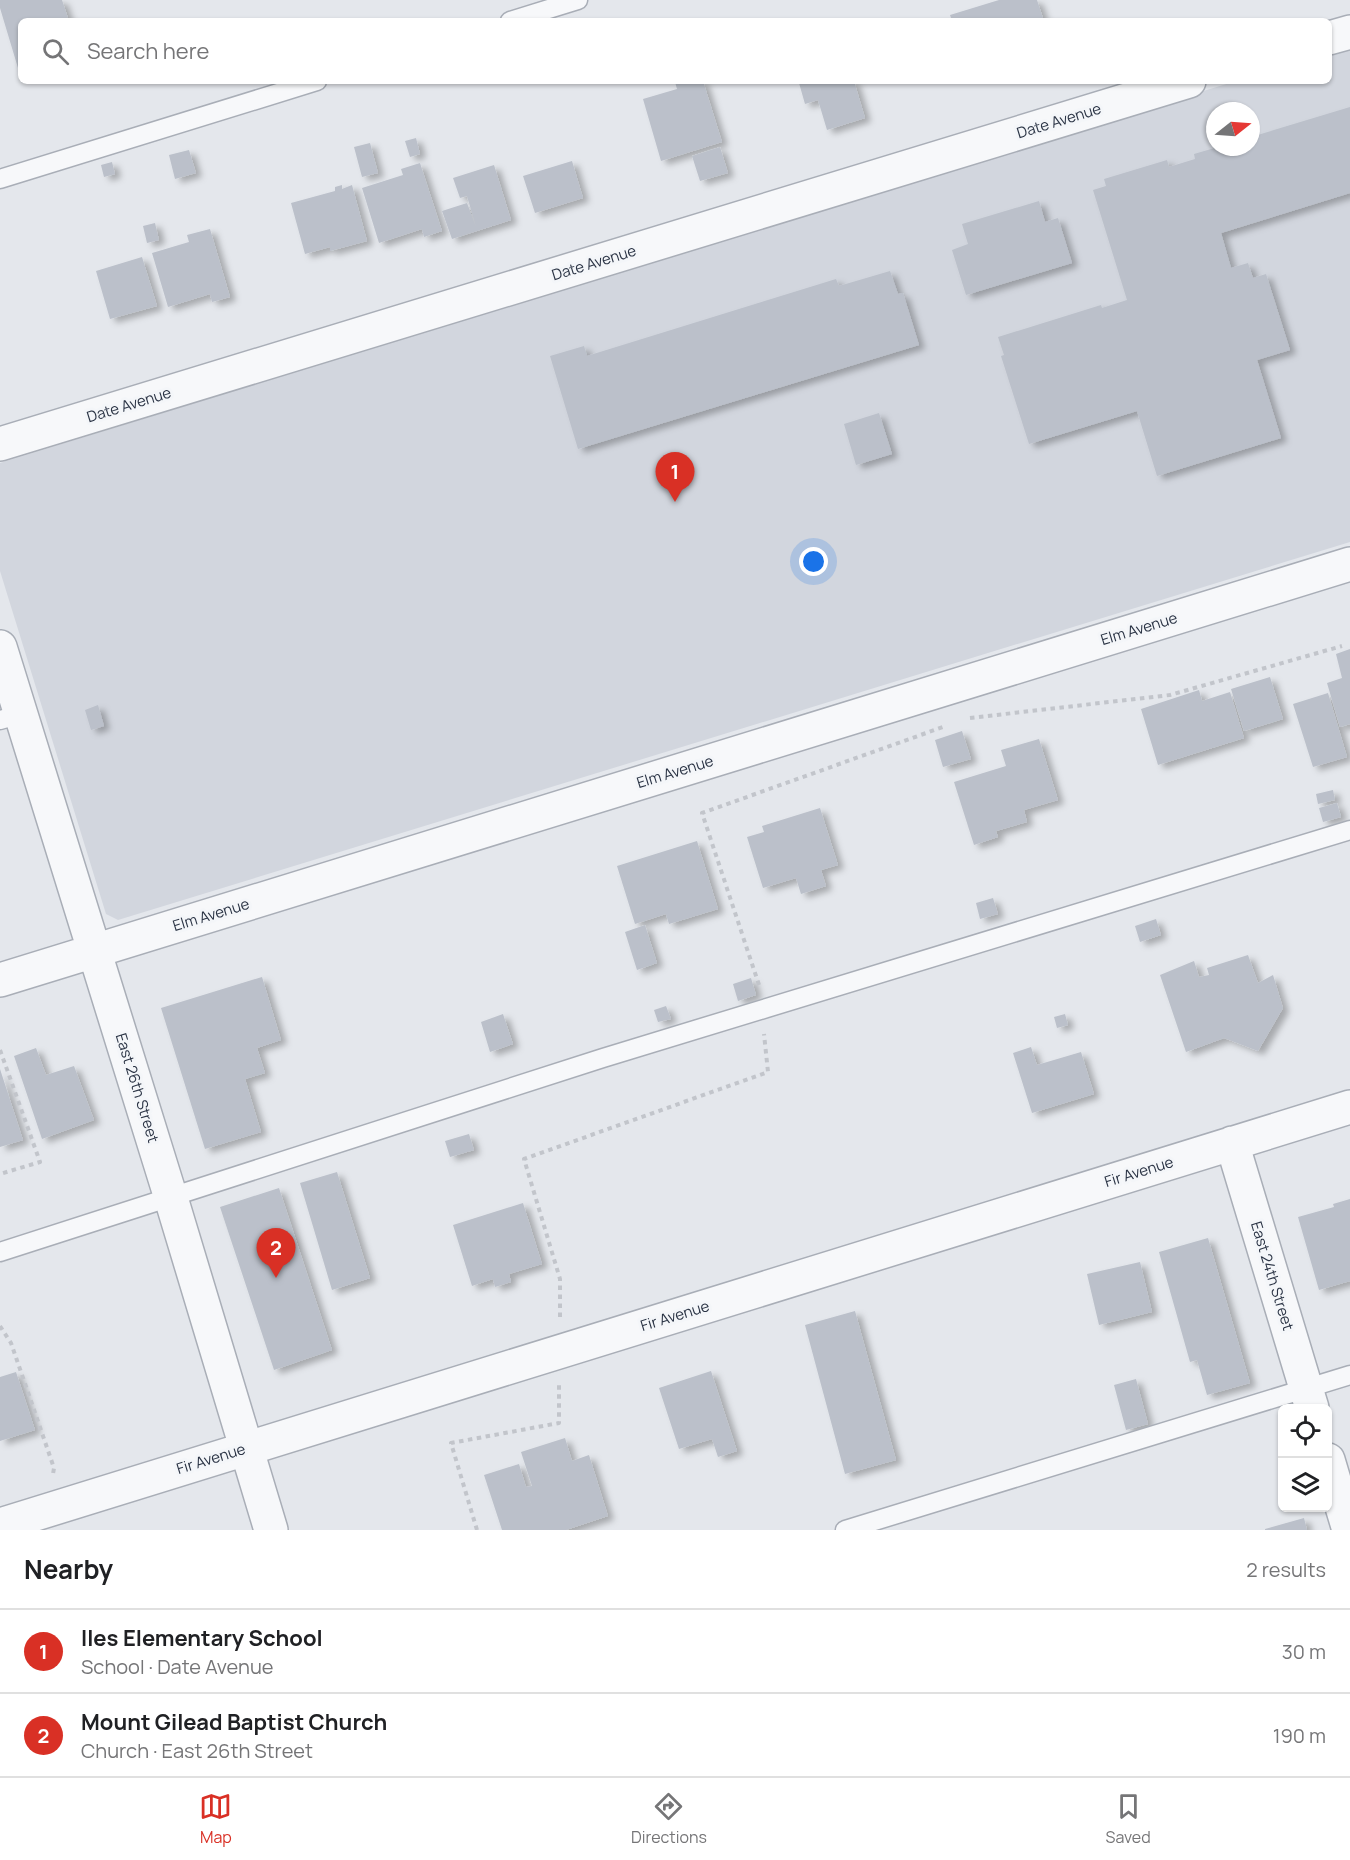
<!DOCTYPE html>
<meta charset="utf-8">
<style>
body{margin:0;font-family:Manrope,sans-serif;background:#f6f6f6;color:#202124}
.controls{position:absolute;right:18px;bottom:18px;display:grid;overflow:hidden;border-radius:9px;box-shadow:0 2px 4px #0004}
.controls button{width:54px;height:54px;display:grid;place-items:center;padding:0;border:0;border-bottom:2px solid #e0e0e0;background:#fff;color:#202124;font:30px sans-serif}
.compass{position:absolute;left:1206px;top:102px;width:54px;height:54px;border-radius:50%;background:#fff;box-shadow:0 2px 4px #0004;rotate:73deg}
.you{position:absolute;left:814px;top:562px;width:21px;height:21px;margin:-15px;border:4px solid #fff;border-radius:50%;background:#1a73e8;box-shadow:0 0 0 9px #1a73e833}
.badge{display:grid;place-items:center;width:39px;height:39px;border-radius:50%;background:#d93025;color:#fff;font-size:20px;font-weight:700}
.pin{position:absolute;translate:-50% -50px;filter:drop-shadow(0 2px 3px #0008)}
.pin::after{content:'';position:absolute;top:32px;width:21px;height:18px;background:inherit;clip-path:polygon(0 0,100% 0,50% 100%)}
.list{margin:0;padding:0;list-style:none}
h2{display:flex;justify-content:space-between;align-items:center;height:78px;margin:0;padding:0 24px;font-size:26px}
h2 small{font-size:20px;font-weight:400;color:#757577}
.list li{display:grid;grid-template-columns:39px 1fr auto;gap:18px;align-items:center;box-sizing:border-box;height:84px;padding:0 24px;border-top:2px solid #e0e0e0}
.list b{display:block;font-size:22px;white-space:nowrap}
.list p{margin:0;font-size:20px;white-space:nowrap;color:#757577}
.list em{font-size:20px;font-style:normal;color:#757577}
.icon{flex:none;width:33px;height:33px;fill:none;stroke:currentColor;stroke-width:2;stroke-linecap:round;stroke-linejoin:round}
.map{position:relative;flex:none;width:1350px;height:1530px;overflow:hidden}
.search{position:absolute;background:#fff;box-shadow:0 2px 4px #0004;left:18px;right:18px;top:18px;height:66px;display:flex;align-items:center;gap:15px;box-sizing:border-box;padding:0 21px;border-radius:9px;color:#757577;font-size:22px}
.sheet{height:246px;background:#fff}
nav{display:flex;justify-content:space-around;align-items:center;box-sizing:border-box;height:84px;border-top:2px solid #e0e0e0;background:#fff;font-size:16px;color:#757577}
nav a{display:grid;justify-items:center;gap:3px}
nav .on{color:#d93025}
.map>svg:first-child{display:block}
</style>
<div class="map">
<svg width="1350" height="1530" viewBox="0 0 1350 1530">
<defs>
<filter id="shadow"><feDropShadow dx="6" dy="4" stdDeviation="3" flood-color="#0004"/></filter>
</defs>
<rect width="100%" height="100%" fill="#e4e7ec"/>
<path fill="#d2d6de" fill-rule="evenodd" d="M1350,46V542L118,920L106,914L0,571V463L1236,81H1329V52ZM1215,111H1251V147H1215Z"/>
<path fill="#bbc0ca" filter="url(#shadow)" d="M0,0H62L69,21H21V68H18L0,8Z
M999,0H1037L1044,21H952L950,15Z
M679,81H703L722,142L661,161L643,99L677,89L675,82Z
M806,81H854L865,118L827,130L818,100L805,104L799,83Z
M1350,107V193L1221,233L1231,268L1248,263L1253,278L1266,274L1290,350L1257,360L1281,438L1157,476L1137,411L1029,444L1001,356L1004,355L998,337L1101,305L1102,308L1127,300L1093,190L1106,186L1104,179L1167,160L1169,167L1195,159L1194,154L1218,147H1251V137Z
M416,138L420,154L410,157L405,141Z
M370,143L378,173L362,177L354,147Z
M720,147L728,173L700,181L692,156Z
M189,150L196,173L175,179L169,155Z
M572,161L583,198L535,213L523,176Z
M112,162L115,174L104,177L101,165Z
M420,163L442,231L424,237L422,229L379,243L362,188L403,175L401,169Z
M494,165L511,220L452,239L442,211L467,203L476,227L467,196L460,198L453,178Z
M342,185V189L352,185L367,241L330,251V247L305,254L291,203L335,191V187Z
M1039,201L1045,222L1058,218L1072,263L966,295L952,250L968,244L962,224Z
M155,223L159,240L147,243L143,226Z
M210,229L230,297L212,302L210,294L168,307L152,253L189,242L187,235Z
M142,257L157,306L110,319L96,271Z
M890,271L898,294L903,293L919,345L578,449L550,356L584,346L587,356L836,279L839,286Z
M879,413L892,454L856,465L844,424Z
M1350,649V724L1340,727L1327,683L1342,678L1336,654Z
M1270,677L1283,719L1244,731L1231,689Z
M1199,690L1202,701L1230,692L1244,738L1158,765L1141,709Z
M1328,693L1347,757L1313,767L1293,704Z
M98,705L104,726L91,730L85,710Z
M962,731L971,759L943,767L935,740Z
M1039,739L1058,800L1024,810L1027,822L996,831L998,837L974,845L954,782L1006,766L1001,750Z
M1333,790L1335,800L1318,804L1316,794Z
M1337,803L1341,817L1323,822L1319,808Z
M820,808L838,865L821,870L826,886L801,894L796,878L763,888L747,837L764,832L762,826Z
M697,841L718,909L669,924L666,914L635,924L617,866Z
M993,898L998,914L980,919L976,903Z
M1156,919L1161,935L1140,942L1135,926Z
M645,925L657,963L637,970L625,932Z
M1248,955L1258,983L1273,975L1283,1008L1258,1051L1224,1038L1186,1052L1160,975L1194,961L1199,977L1209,975L1207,968Z
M262,977L281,1040L257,1048L265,1073L245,1079L261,1132L205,1149L161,1008Z
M751,978L756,995L738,1001L733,984Z
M666,1006L671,1019L658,1022L654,1010Z
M503,1014L513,1044L490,1052L481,1022Z
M1065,1014L1068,1025L1057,1028L1054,1017Z
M1031,1047L1037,1065L1081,1052L1094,1094L1032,1113L1013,1053Z
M36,1048L46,1075L74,1066L94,1120L42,1139L14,1056Z
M0,1069L23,1140L0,1147Z
M469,1134L474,1150L450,1157L445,1141Z
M337,1172L370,1278L332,1290L300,1183Z
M279,1188L332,1350L274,1370L220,1207Z
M1350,1199V1281L1319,1290L1298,1217L1334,1207L1333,1204Z
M523,1203L542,1264L509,1274L511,1282L495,1287L493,1279L472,1286L453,1225Z
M1208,1238L1250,1383L1207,1395L1197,1360L1190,1362L1159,1252Z
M1140,1262L1152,1312L1099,1325L1087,1274Z
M855,1311L896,1460L845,1474L805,1325Z
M711,1371L737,1451L718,1457L712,1439L679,1449L659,1388Z
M16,1372L35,1430L0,1441V1377Z
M1136,1379L1148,1424L1126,1430L1114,1385Z
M565,1438L572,1461L589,1455L608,1516L566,1530H502L484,1475L519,1464L526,1487L532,1486L521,1452Z
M1304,1518L1307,1530H1265V1529Z"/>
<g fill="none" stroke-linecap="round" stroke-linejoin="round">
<g stroke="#a9aeb7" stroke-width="21">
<path id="service" d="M510,21L578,0
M0,179L317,81
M0,720L21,714
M0,1252L603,1058L1350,830
M845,1530L1350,1375"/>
</g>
<g stroke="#a9aeb7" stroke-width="36">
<path id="minor" d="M1329,38L1350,32
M0,444L1189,81
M0,647L171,1198L271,1530
M0,980L1350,564
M1232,1143L1312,1408
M1328,1460L1349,1530
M0,1525L1350,1107"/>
</g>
<path stroke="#c2c5cb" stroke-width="4" stroke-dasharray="4.5 4.5" stroke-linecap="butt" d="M970,718L1170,695L1342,646
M759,985L702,813L943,727
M0,1050L40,1162L0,1174
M560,1317V1279L524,1159L768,1072L764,1034
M0,1326L11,1343L54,1468L53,1474
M477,1530L451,1443L559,1423V1384"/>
<use href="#service" stroke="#f7f8fa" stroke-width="18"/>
<use href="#minor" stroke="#f7f8fa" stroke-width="33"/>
</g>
<g text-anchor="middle" stroke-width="6" stroke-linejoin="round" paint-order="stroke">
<g font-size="15" fill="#2b3445" stroke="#f4f6f9">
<text transform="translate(1059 121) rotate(-17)" y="5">Date Avenue</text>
<text transform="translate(594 263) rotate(-17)" y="5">Date Avenue</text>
<text transform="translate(129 405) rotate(-17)" y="5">Date Avenue</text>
<text transform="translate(1139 629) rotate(-17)" y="5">Elm Avenue</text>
<text transform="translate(675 772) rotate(-17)" y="5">Elm Avenue</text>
<text transform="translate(211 915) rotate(-17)" y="5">Elm Avenue</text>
<text transform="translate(137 1088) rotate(73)" y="5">East 26th Street</text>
<text transform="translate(1139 1172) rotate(-17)" y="5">Fir Avenue</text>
<text transform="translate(1272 1276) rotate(73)" y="5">East 24th Street</text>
<text transform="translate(675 1316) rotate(-17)" y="5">Fir Avenue</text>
<text transform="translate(211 1459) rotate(-17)" y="5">Fir Avenue</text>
</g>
</g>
</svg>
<div class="controls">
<button><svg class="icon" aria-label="locate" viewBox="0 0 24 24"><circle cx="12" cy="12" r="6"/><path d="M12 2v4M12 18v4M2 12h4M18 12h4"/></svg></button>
<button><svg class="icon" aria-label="layers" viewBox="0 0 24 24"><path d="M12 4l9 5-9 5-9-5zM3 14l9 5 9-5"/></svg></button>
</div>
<svg class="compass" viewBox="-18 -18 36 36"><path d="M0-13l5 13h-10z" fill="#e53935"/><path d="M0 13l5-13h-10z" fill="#757577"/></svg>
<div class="you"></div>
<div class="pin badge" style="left:675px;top:502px">1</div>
<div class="pin badge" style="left:276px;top:1278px">2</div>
<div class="search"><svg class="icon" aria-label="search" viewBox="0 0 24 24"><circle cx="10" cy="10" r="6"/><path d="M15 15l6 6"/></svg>Search here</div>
</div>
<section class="sheet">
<h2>Nearby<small>2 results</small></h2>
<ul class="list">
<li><span class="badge">1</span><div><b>Iles Elementary School</b><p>School · Date Avenue</p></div><em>30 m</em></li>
<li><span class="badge">2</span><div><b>Mount Gilead Baptist Church</b><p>Church · East 26th Street</p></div><em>190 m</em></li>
</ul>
</section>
<nav>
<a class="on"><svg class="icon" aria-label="map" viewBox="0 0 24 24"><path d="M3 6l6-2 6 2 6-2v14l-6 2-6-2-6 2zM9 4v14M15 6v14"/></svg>Map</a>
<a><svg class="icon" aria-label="directions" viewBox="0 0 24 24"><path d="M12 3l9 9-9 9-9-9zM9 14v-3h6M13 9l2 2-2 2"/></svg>Directions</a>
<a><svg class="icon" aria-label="saved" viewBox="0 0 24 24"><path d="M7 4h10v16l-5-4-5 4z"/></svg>Saved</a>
</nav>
